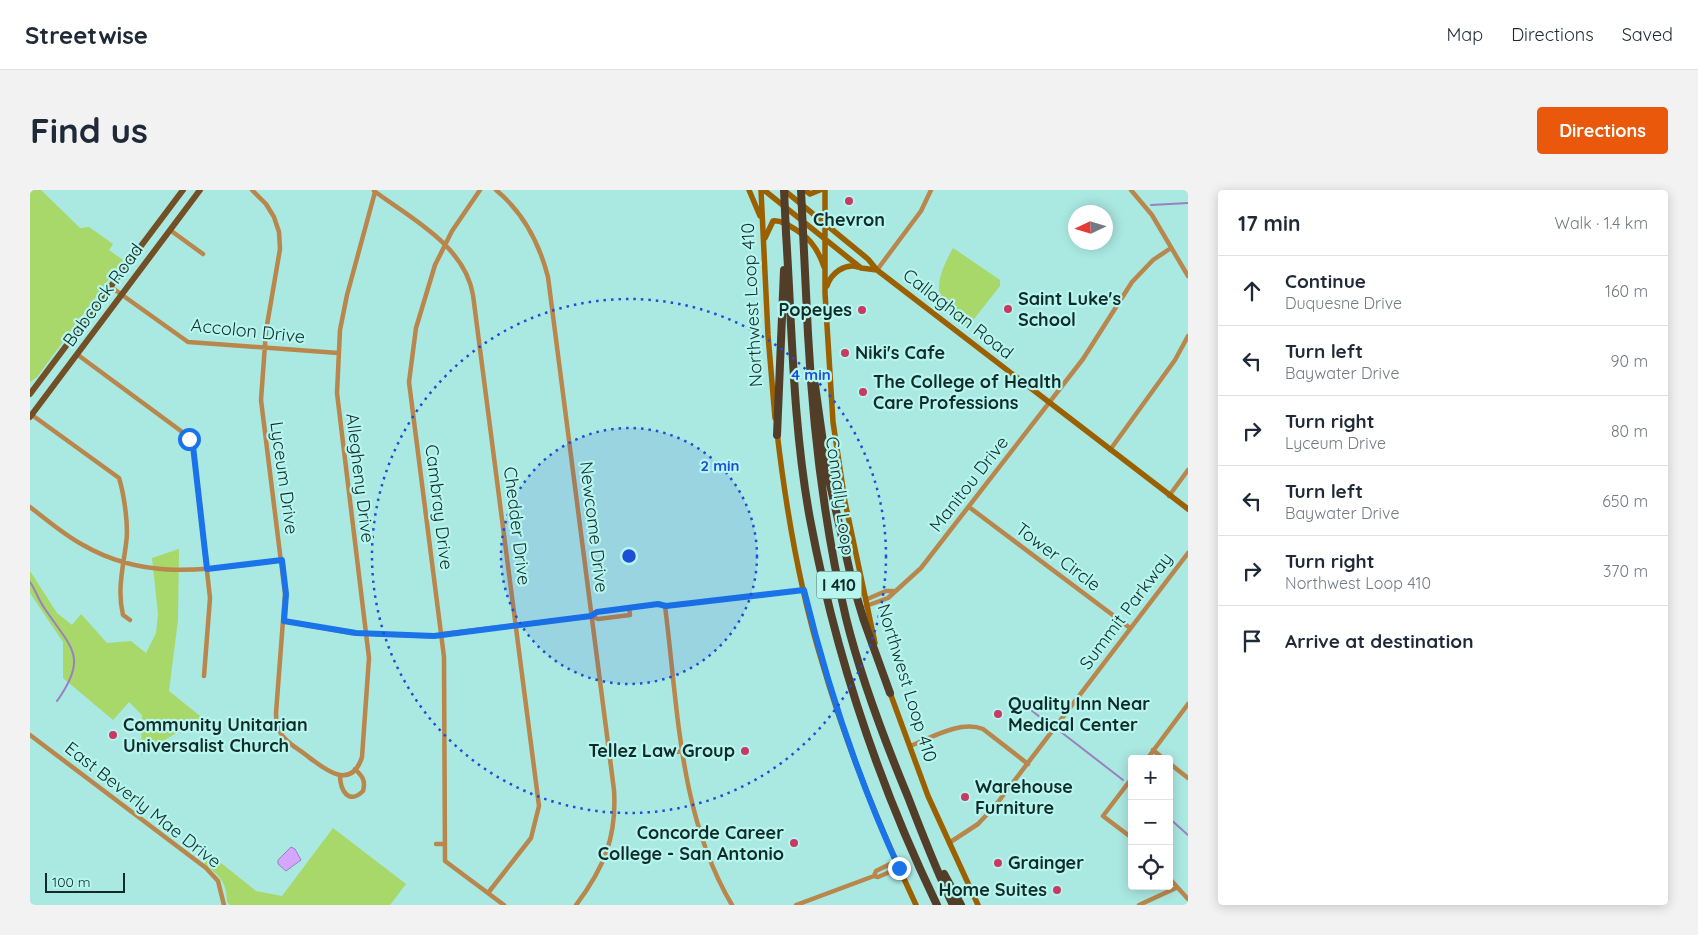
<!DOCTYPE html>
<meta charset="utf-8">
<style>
body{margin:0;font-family:Quicksand,sans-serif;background:#f2f2f3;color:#1f2937}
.controls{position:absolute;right:15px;bottom:15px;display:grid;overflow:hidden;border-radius:5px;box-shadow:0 2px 12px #0003}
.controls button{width:45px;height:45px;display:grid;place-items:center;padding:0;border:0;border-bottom:1px solid #e0e1e3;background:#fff;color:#1f2937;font:25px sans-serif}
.compass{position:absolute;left:1038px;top:15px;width:45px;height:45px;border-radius:50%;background:#fff;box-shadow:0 2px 12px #0003;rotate:266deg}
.scale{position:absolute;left:15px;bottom:12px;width:80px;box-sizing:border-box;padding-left:5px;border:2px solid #112b29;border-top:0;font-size:14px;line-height:18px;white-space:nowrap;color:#112b29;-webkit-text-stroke:4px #b7f5ef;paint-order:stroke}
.stop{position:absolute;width:15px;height:15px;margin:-11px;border:4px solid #1a73e8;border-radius:50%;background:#fff}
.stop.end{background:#1a73e8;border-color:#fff;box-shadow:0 1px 5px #0008}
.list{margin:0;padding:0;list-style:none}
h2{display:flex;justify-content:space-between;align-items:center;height:65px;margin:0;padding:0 20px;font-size:21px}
h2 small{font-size:16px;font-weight:400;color:#747a83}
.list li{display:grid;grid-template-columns:32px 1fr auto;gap:15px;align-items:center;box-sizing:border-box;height:70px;padding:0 20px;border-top:1px solid #e0e1e3}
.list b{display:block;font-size:19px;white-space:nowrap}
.list p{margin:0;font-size:16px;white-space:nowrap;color:#747a83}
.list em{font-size:16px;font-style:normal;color:#747a83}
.icon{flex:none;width:28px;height:28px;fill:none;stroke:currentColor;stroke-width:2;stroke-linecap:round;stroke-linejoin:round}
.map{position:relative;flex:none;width:1158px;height:715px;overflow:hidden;border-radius:5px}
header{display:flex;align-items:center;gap:30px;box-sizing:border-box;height:70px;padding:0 25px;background:#fff;border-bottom:1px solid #e0e1e3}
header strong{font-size:24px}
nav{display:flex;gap:28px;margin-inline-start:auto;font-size:18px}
.intro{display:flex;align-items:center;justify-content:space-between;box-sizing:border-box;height:120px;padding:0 30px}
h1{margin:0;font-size:35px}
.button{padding:12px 22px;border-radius:5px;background:#ea580c;color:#fff;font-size:18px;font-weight:700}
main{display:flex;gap:30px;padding:0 30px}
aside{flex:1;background:#fff;border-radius:5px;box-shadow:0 2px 12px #0003}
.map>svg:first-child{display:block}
</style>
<header>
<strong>Streetwise</strong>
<nav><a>Map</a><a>Directions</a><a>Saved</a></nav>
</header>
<div class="intro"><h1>Find us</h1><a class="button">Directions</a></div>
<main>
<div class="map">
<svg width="1158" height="715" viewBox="0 0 1158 715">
<rect width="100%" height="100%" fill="#aae8e2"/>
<path fill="#a8d76a" d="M0,0H11L50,38L59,37L83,54L79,60L93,70L7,187L0,192Z
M923,58L970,90V96L937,138C902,112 903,94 923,58Z
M149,359L148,430L139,501L175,530L177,540L146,543L111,565L112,525L99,512L83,530L33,488V452L0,403V381L27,423L42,435L51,424L77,453L101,451L116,463L126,443L128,424L122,368Z
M303,638L376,694L360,715H200L197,712C197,692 189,685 174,674L181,665L226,701L252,706Z"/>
<path fill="#d4a6fc" stroke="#9a81bd" d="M261,657L265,659L271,670L256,681L248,674V670Z"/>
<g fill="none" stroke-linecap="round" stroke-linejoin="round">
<path stroke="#9a81bd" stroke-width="2" d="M1121,15L1158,13
M0,392C6,401 9,411 15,419C41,458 59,466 27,511
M988,510L1019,534
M1031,542L1093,590
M1101,596L1102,597
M1139,628L1158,645"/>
<path stroke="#b9864b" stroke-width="4.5" d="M222,0L236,14L244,27L249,42L250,59L236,141L231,210L255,404L246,523C246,529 246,536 250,542C255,552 267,558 276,565C293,578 321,602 332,567L339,468L307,203L310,140L317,105L345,2
M450,0L422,41L405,75L386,138L379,192L414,467L415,671L474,715
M466,0C494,23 509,52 518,87L584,600C587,647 574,678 546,715
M1101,0L1122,25L1158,86
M344,1C381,28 435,56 443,105L509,616L501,648L458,703
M140,40L173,64
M847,80L891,21L901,0
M81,97L158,152L308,163
M48,165L155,244L163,256L180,408L174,486
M2,225L89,288C94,304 99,337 96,354C93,378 87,400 93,425L100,430
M1080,260L1145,170L1158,146
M1139,306L1158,280
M0,317C17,330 34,345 53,355C119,393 181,378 252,370
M939,317L1100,438
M835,410L856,401H863
M635,416C648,517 649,626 702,715
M836,416L858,408L891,378L1053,169L1102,92L1123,70L1141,58
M561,426L568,429L600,425L599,418
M254,431L321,443L396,446L561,426L567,422L628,414L635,416L773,400
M0,545L176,678L188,691L194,715
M880,556C901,548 930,530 953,539L998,574
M1123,560L1134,569
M646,562L653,561
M1117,569L1158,514
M1139,573L1158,588
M310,585C310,599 318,616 333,601C336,590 332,586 325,579
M1102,588L1073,626L1102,648
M919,653L948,634L965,616L1158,363
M406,654H415
M844,686L846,681L866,671
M1139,688L1158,709
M766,715L844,686L848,687L869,678
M1109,715L1146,698"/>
<path stroke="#9b6000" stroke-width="5.5" d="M719,0L730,26
M731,0L738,145L745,228
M734,0L831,78L847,80
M754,0L838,69L847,80L1158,319
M775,0L780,4L790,0
M795,0V103L803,232L815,312L845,453
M735,48L743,31C749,30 753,33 758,35C778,46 787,56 794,77
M797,96C801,83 815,73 828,77
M747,242C756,319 769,397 792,472C816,555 849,636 886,715
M859,500L898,606L948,715"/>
<path stroke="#724f25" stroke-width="6" d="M0,204L153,0
M0,227L170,0"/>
<path stroke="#523e28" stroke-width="8" d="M756,43C762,137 763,237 780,329C805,462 848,593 907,715
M778,144C783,239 794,335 816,428C831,489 854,549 878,607C892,643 906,680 923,715
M785,195L797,281L822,391L834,431L860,503
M747,245L754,80
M914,684L931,715"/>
<path stroke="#523e28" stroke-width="8" d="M754,0L756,43
M771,0L778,144"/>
</g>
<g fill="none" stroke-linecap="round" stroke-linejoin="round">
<path stroke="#1a73e8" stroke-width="6" d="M159,249L163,256L177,379L252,370L256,404L254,431L326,443L404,446L561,426L567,422L628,414L636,416L774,400C797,495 828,589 869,678"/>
</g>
<circle cx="599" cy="366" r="128" fill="#1d4ed8" fill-opacity=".12"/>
<g fill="none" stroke="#1d4ed8" stroke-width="2.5" stroke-dasharray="2.5 5">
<circle cx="599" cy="366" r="128"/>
<circle cx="599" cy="366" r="257"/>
</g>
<g fill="#c83a61" stroke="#b7f5ef" stroke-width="2">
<circle cx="819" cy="11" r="5"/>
<circle cx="978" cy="119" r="5"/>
<circle cx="832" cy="120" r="5"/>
<circle cx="815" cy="163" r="5"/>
<circle cx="833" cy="202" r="5"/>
<circle cx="968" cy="524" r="5"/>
<circle cx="83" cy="545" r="5"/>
<circle cx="715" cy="561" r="5"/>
<circle cx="935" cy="607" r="5"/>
<circle cx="764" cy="653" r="5"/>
<circle cx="968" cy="673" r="5"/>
<circle cx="1027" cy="700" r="5"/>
</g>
<g text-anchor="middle" stroke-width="4.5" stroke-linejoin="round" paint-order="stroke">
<rect fill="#b7f5ef" stroke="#436864" stroke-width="1" x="786.5" y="381.5" width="45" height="27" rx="4"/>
<g font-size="16" font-weight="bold" fill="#112b29">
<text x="809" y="401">I 410</text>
</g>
<g font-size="18" font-weight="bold" fill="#112b29" stroke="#b7f5ef" text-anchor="start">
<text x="819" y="36" text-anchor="middle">Chevron</text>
<text x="988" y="115">Saint Luke's<tspan x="988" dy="21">School</tspan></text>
<text x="822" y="126" text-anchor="end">Popeyes</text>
<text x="825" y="169">Niki's Cafe</text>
<text x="843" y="198">The College of Health<tspan x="843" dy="21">Care Professions</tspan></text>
<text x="978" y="520">Quality Inn Near<tspan x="978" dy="21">Medical Center</tspan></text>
<text x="93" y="541">Community Unitarian<tspan x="93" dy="21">Universalist Church</tspan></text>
<text x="705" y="567" text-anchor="end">Tellez Law Group</text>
<text x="945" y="603">Warehouse<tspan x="945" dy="21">Furniture</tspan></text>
<text x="754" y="649" text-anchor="end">Concorde Career<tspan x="754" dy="21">College - San Antonio</tspan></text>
<text x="978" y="679">Grainger</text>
<text x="1017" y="706" text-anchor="end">Home Suites</text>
</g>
<g font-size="18" fill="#112b29" stroke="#b7f5ef">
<text transform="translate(73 105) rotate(-54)" y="6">Babcock Road</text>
<text transform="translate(722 115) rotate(-93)" y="6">Northwest Loop 410</text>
<text transform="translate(928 124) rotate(38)" y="6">Callaghan Road</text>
<text transform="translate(218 141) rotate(6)" y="6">Accolon Drive</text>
<text transform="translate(254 288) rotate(82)" y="6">Lyceum Drive</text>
<text transform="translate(330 288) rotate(83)" y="6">Allegheny Drive</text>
<text transform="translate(939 294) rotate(-52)" y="6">Manitou Drive</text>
<text transform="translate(810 306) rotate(82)" y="6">Connally Loop</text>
<text transform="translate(409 317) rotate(83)" y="6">Cambray Drive</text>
<text transform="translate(487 336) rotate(83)" y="6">Chedder Drive</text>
<text transform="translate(564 337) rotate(83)" y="6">Newcome Drive</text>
<text transform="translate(1028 367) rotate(37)" y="6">Tower Circle</text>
<text transform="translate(1096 421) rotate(-53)" y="6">Summit Parkway</text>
<text transform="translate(877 493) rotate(73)" y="6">Northwest Loop 410</text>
<text transform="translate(113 615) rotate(38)" y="6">East Beverly Mae Drive</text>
</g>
</g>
<circle cx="599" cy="366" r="8" fill="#1d4ed8" stroke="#b7f5ef" stroke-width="2.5"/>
<g font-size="15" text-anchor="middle" font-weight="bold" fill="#1d4ed8" stroke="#b7f5ef" stroke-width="4.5" stroke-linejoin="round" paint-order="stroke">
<text x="781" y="190">4 min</text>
<text x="690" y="281">2 min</text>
</g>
</svg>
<div class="controls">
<button>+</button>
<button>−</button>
<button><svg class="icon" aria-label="locate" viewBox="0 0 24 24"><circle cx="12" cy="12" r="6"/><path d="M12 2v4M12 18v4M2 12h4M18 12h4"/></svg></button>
</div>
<svg class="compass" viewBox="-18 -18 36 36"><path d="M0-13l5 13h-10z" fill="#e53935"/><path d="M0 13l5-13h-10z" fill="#747a83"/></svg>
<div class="scale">100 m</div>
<div class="stop" style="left:159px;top:249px"></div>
<div class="stop end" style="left:869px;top:678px"></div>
</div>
<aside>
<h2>17 min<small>Walk · 1.4 km</small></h2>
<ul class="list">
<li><svg class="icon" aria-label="ahead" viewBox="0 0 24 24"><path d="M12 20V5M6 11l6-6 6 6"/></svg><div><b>Continue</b><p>Duquesne Drive</p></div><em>160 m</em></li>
<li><svg class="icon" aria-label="left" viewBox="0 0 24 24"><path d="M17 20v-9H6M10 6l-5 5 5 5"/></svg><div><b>Turn left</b><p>Baywater Drive</p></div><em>90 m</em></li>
<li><svg class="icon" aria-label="right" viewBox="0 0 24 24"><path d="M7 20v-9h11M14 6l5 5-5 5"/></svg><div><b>Turn right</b><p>Lyceum Drive</p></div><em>80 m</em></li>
<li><svg class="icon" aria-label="left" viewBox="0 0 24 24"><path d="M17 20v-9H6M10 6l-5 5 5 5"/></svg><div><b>Turn left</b><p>Baywater Drive</p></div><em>650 m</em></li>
<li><svg class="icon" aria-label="right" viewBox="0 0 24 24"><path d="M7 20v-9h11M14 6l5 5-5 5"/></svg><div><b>Turn right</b><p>Northwest Loop 410</p></div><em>370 m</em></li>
<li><svg class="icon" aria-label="arrive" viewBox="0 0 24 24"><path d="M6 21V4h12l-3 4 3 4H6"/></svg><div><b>Arrive at destination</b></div></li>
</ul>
</aside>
</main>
